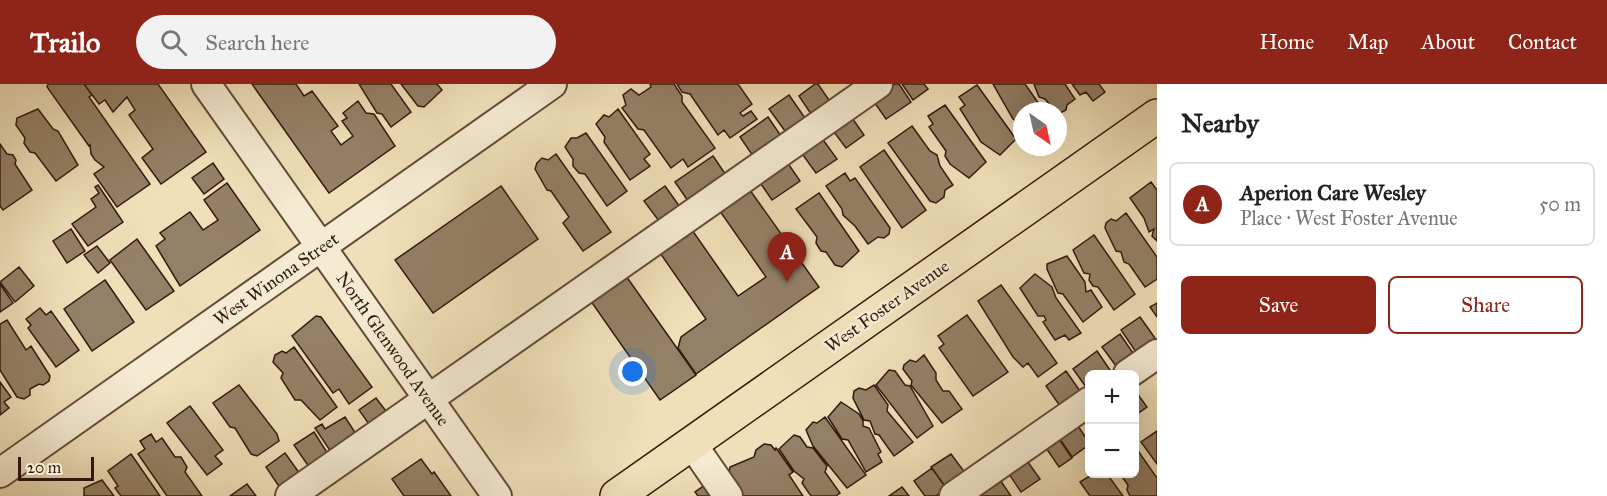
<!DOCTYPE html>
<meta charset="utf-8">
<style>
body{margin:0;font-family:"IM FELL Great Primer",serif;background:#f2f2f2;color:#222}
.controls{position:absolute;right:18px;bottom:18px;display:grid;overflow:hidden;border-radius:9px;box-shadow:0 6px 24px #0002}
.controls button{width:54px;height:54px;display:grid;place-items:center;padding:0;border:0;border-bottom:2px solid #e0e0e0;background:#fff;color:#222;font:30px sans-serif}
.compass{position:absolute;left:1013px;top:18px;width:54px;height:54px;border-radius:50%;background:#fff;box-shadow:0 6px 24px #0002;rotate:146deg}
.scale{position:absolute;left:18px;bottom:15px;width:76px;box-sizing:border-box;padding-left:6px;border:3px solid #32190d;border-top:0;font-size:16px;line-height:21px;white-space:nowrap;color:#32190d;-webkit-text-stroke:4px #f5ebd2;paint-order:stroke}
.you{position:absolute;left:633px;top:288px;width:21px;height:21px;margin:-15px;border:4px solid #fff;border-radius:50%;background:#1a73e8;box-shadow:0 0 0 9px #1a73e833}
.badge{display:grid;place-items:center;width:39px;height:39px;border-radius:50%;background:#8f2418;color:#fff;font-size:20px;font-weight:700}
.pin{position:absolute;translate:-50% -50px;filter:drop-shadow(0 2px 3px #0008)}
.pin::after{content:'';position:absolute;top:32px;width:21px;height:18px;background:inherit;clip-path:polygon(0 0,100% 0,50% 100%)}
.list{margin:0;padding:0;list-style:none}
h2{display:flex;justify-content:space-between;align-items:center;height:78px;margin:0;padding:0 24px;font-size:26px}
h2 small{font-size:20px;font-weight:400;color:#767676}
.list li{display:grid;grid-template-columns:39px 1fr auto;gap:18px;align-items:center;box-sizing:border-box;height:84px;margin:0 12px 12px;padding:0 12px;border:2px solid #e0e0e0;border-radius:9px}
.list b{display:block;font-size:22px;white-space:nowrap}
.list p{margin:0;font-size:20px;white-space:nowrap;color:#767676}
.list em{font-size:20px;font-style:normal;color:#767676}
.actions{display:flex;gap:12px;padding:18px 24px}
.actions a{flex:1;padding:14px 0;border:2px solid #8f2418;border-radius:9px;text-align:center;font-size:21px;color:#8f2418}
.actions .main{background:#8f2418;color:#fff}
.icon{flex:none;width:33px;height:33px;fill:none;stroke:currentColor;stroke-width:2;stroke-linecap:round;stroke-linejoin:round}
.map{position:relative;flex:none;width:1157px;height:412px;overflow:hidden}
header{display:flex;align-items:center;gap:36px;box-sizing:border-box;height:84px;padding:0 30px;background:#8f2418;color:#fff}
header strong{font-size:28px}
nav{display:flex;gap:33px;margin-inline-start:auto;font-size:21px}
.search{width:420px;height:54px;background:#f2f2f2;display:flex;align-items:center;gap:15px;box-sizing:border-box;padding:0 21px;border-radius:33px;color:#767676;font-size:22px}
main{display:flex}
aside{flex:1;background:#fff}
.map>svg:first-child{display:block}
</style>
<header>
<strong>Trailo</strong>
<div class="search"><svg class="icon" aria-label="search" viewBox="0 0 24 24"><circle cx="10" cy="10" r="6"/><path d="M15 15l6 6"/></svg>Search here</div>
<nav><a>Home</a><a>Map</a><a>About</a><a>Contact</a></nav>
</header>
<main>
<div class="map">
<svg width="1157" height="412" viewBox="0 0 1157 412">
<rect width="100%" height="100%" fill="#efe0b9"/>
<filter id="stains"><feTurbulence type="fractalNoise" baseFrequency=".00333" numOctaves="4"/><feColorMatrix values="0 0 0 0 .2 0 0 0 0 .09 0 0 0 0 .02 0 0 0 .5 -.17"/></filter>
<radialGradient id="worn" r=".72"><stop offset=".6" stop-color="#630" stop-opacity="0"/><stop offset="1" stop-color="#630" stop-opacity=".3"/></radialGradient>
<path fill="#948066" stroke="#32190d" stroke-width="1.5" d="M48,0H84L92,11L89,13L150,100L117,123L94,90L104,83L95,76L91,70L90,61L89,62L47,3Z
M84,0H158L206,68L161,100L142,74L153,65L129,31L135,26L127,13L113,28L105,16L99,20Z
M252,0H296L304,12L312,7L338,42L331,47L341,61L353,52L342,37L347,34L343,29L358,17L366,29L374,30L395,62L329,109Z
M359,0H391L411,28L391,43L382,30L377,29Z
M401,0H437L442,6L424,23L418,22Z
M650,0H674L682,12V18L715,64L688,83L683,75L671,84L644,46L638,45L622,24L626,21L623,11L631,5L639,11L651,3Z
M677,0H738L752,20L740,29L743,32L751,27L757,35L730,54L724,46L718,51L690,10L682,8Z
M815,0H818L829,16L811,30L799,12Z
M895,0H899L911,18L886,35L872,15Z
M902,0H924L928,5L913,16Z
M993,0H1025L1044,27H1022V41L1013,35Z
M1034,0H1065L1075,15L1067,21L1066,26L1058,30L1045,15L1039,13Z
M1072,0H1099L1105,8L1093,17L1086,8L1080,11Z
M977,1L1016,55L1000,71L981,58L960,25L965,21L959,13Z
M789,11L805,34L785,47L769,25Z
M945,21L986,78L969,94L950,80L945,72L946,67L929,43L933,40L928,32Z
M38,25L53,45L58,47L78,81L56,97L35,69L30,68L24,59L25,54L16,41L17,34Z
M618,25L650,70L644,75L650,82L630,96L604,58L605,53L596,40L604,31L609,33Z
M850,31L864,51L846,64L831,44Z
M768,33L781,52L753,72L740,53Z
M912,42L930,67L937,71L940,82L953,101L945,106L944,113L936,119L930,117L888,59Z
M586,49L627,107L607,122L585,90L579,89L573,82V75L565,63L571,54H577Z
M821,53L837,75L816,89L800,67Z
M0,60L7,70L13,71L16,76L15,80L32,106L3,126L0,122Z
M884,66L926,126L902,144L860,83Z
M556,70L611,148L583,167L563,139L569,133L551,107L547,106L535,85L537,79L542,74L548,76Z
M713,72L726,91L688,117L675,98Z
M787,78L800,97L772,116L759,97Z
M213,79L224,95L204,110L192,94Z
M845,89L850,97L855,94L890,144L889,150L884,154L878,153L868,160L855,142L843,131L842,125L826,102Z
M1151,98L1157,106V157L1152,152L1154,145L1149,148L1144,134L1130,114Z
M227,99L260,146L180,202L156,162L165,155L160,149L190,128L203,146L218,136L204,116Z
M98,101L123,138L88,162L72,140L96,123L91,115L99,109L95,103Z
M501,102L538,155L433,229L395,176Z
M665,102L680,123L659,137L644,117Z
M747,102L819,203L696,290L678,264L681,253L706,235L658,166L690,143L738,212L766,193L717,123Z
M819,109L859,167L842,183L835,181L826,168L821,167L816,159L817,153L796,125Z
M1126,129L1157,173V195L1145,203L1129,180L1124,178L1121,168L1116,167L1105,144L1106,139L1111,135L1116,137Z
M71,145L85,167L67,179L53,157Z
M1094,151L1135,210L1114,226L1098,203L1093,202L1089,196L1090,190L1084,189L1073,166Z
M137,155L174,207L146,226L110,176Z
M97,162L110,179L98,189L84,171Z
M1067,172L1085,198L1086,208L1091,206L1102,223L1083,238L1063,210L1058,209L1047,185V180Z
M19,183L34,202L15,218L0,198Z
M1035,190L1052,203L1056,214L1081,249L1069,256L1065,251L1055,256L1043,238L1046,236L1044,232H1038L1020,204Z
M626,192L696,291L660,316L588,213Z
M105,196L134,238L92,267L64,225Z
M0,200L13,219L0,228Z
M1001,201L1057,279L1038,293L1028,279L1023,283L1013,273L978,217Z
M1157,219V233L1150,223Z
M40,224L46,231L51,227L79,266L56,283L28,244L31,241L26,235Z
M967,231L1008,288L973,312L939,264L944,260L938,252Z
M316,232L321,233L372,303L349,320L339,305L333,309L292,252Z
M1140,233L1155,254L1136,268L1121,246Z
M7,236L26,266L31,262L50,292L49,297L43,301L39,300L30,305V311L24,315L17,313L0,286V240Z
M1120,250L1133,269L1116,282L1102,263Z
M294,263L337,323L320,336L301,316H295L281,294L283,289L273,278L275,271L282,267L286,269Z
M1097,267L1110,286L1104,290H1090V301L1086,303L1073,285Z
M924,271L936,289V296L943,307H949L962,325L942,339L911,301L912,297L903,285L904,281L910,276L916,278Z
M889,286L895,287L905,301L910,302L933,342L917,354L876,301Z
M1066,287L1080,307L1060,322L1046,302Z
M0,298L11,313L4,318L9,324L0,331Z
M239,301L277,350L279,357L257,372L251,370L235,344L230,343L213,319Z
M874,301L888,321L887,327L913,358L894,372L879,351L875,350L870,337L864,336L853,314L854,307L859,304L866,306Z
M1134,305L1147,323L1134,332Z
M376,314L389,331L371,343L359,326Z
M841,318L859,330L863,337V342L869,344L881,368L878,370L882,378L866,388L848,356L842,355L828,333Z
M190,322L223,366L215,372L222,380L207,391L167,339Z
M345,333L356,350L331,368L315,344L322,340L325,345Z
M825,333L866,391L847,404L813,362L806,346L813,338L817,339Z
M1076,339L1090,360L1072,373L1058,352Z
M1157,347V380L1141,358Z
M314,348L328,370L309,383L294,361Z
M151,350L156,358L162,354L175,373H181L187,383L185,388L202,412H167L138,370L145,365L140,357Z
M794,351L800,353L807,363L813,364L827,382L825,388L840,409L836,412H811L802,399L804,395L794,387L779,365Z
M1057,352L1072,374L1059,383L1044,361Z
M764,360L771,361L775,366L776,364L793,388L789,391L803,412H742L729,389L730,383L754,373L756,366Z
M1136,364L1157,394V412H1130L1127,406L1128,401L1120,390H1134Z
M285,369L300,390L280,404L266,383Z
M131,370L160,412H121L115,404L118,402L108,387Z
M951,370L966,390L946,404L931,383Z
M1025,374L1040,395L1021,408L1007,387Z
M421,375L432,390L434,388L451,412H404L392,395Z
M932,384L947,405L936,412H925L914,397Z
M1093,390H1107L1123,412H1090L1080,398Z
M102,396L114,412H84V404Z
M1000,396L1011,412H981L980,410Z
M711,397L717,412H698L695,408Z
M247,400L256,412H230Z
M902,403L909,412H889Z"/>
<g fill="none" stroke-linecap="round" stroke-linejoin="round">
<g stroke="#614b38" stroke-width="32">
<path id="minor" d="M206,0L497,412
M1128,290L1157,270
M692,360L728,412
M0,389L552,0
M290,412L878,0
M954,412L1090,317"/>
</g>
<g stroke="#32190d" stroke-width="36">
<path id="major" d="M617,412L1157,32"/>
</g>
<use href="#minor" stroke="#f5ebd2" stroke-width="28"/>
<use href="#major" stroke="#efe0b9" stroke-width="33"/>
</g>
<g text-anchor="middle" stroke-width="5" stroke-linejoin="round" paint-order="stroke">
<g font-size="18" fill="#32190d" stroke="#f5ebd2">
<text transform="translate(276 195) rotate(-35)" y="6">West Winona Street</text>
<text transform="translate(887 222) rotate(-35)" y="6">West Foster Avenue</text>
<text transform="translate(393 265) rotate(55)" y="6">North Glenwood Avenue</text>
</g>
</g>
<rect width="100%" height="100%" filter="url(#stains)"/>
<rect width="100%" height="100%" fill="url(#worn)"/>
</svg>
<div class="controls">
<button>+</button>
<button>−</button>
</div>
<svg class="compass" viewBox="-18 -18 36 36"><path d="M0-13l5 13h-10z" fill="#e53935"/><path d="M0 13l5-13h-10z" fill="#767676"/></svg>
<div class="scale">20 m</div>
<div class="you"></div>
<div class="pin badge" style="left:787px;top:198px">A</div>
</div>
<aside>
<h2>Nearby<small></small></h2>
<ul class="list">
<li><span class="badge">A</span><div><b>Aperion Care Wesley</b><p>Place · West Foster Avenue</p></div><em>50 m</em></li>
</ul>
<div class="actions"><a class="main">Save</a><a>Share</a></div>
</aside>
</main>
